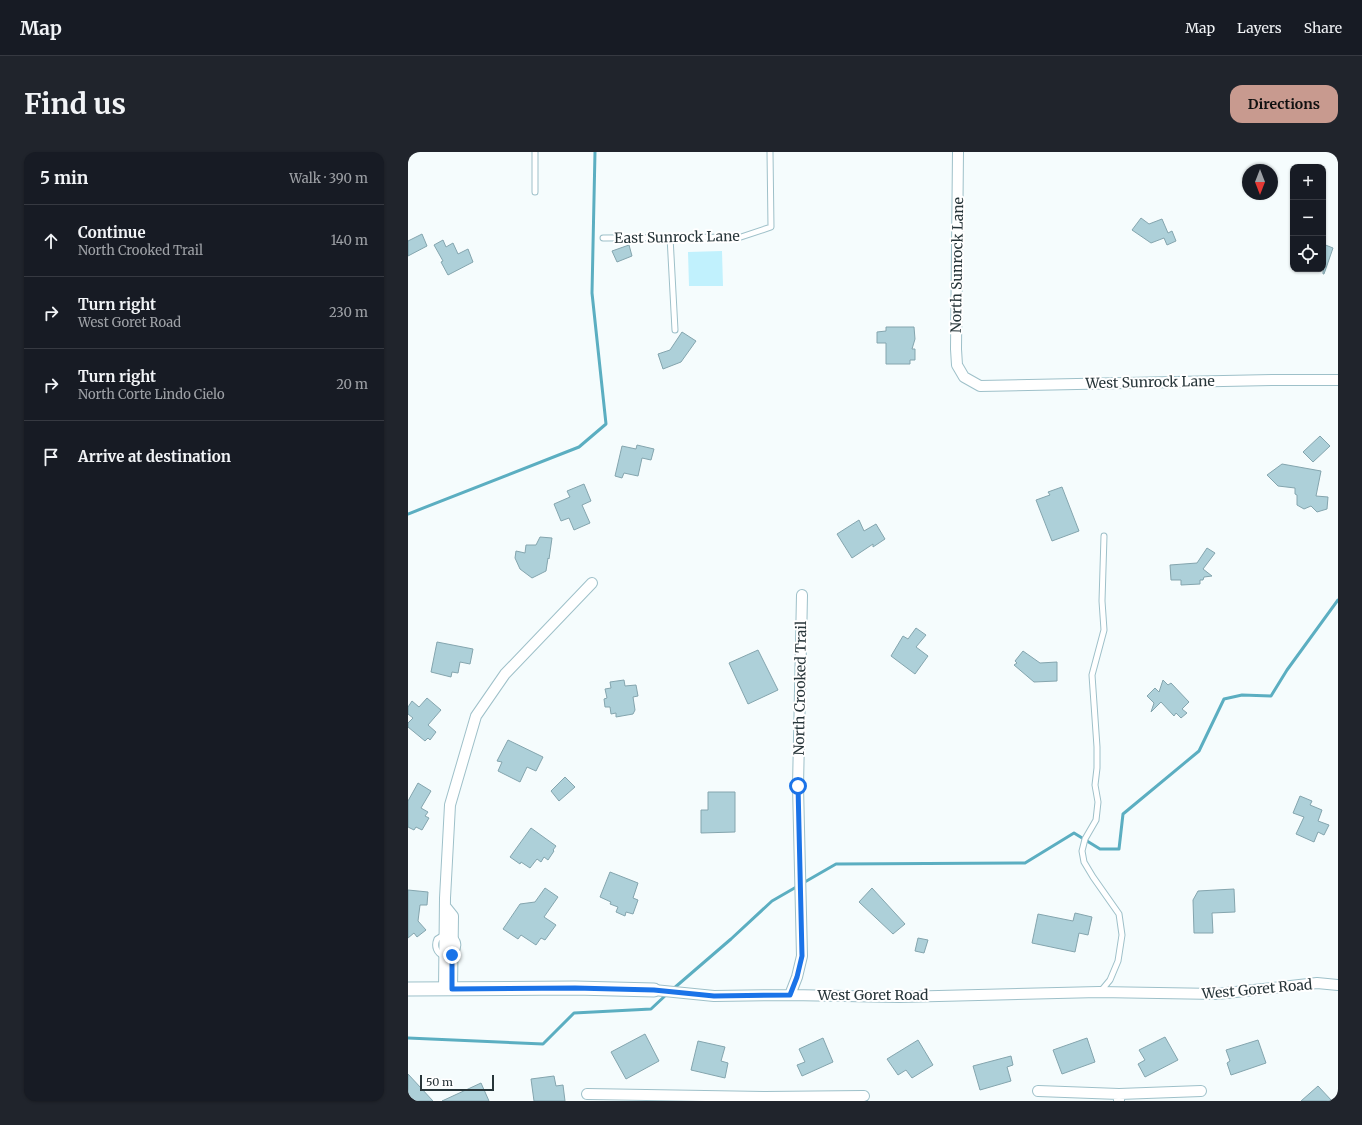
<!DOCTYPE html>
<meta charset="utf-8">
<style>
body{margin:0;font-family:Merriweather,serif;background:#20242c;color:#f1f3f6}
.controls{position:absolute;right:12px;top:12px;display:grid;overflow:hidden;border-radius:8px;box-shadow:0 1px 3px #0004}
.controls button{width:36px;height:36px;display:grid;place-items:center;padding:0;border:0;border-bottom:1px solid #363941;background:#171b24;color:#f1f3f6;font:20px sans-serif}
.compass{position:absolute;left:834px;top:12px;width:36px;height:36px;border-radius:50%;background:#171b24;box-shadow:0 1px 3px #0004;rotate:180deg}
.scale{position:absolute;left:12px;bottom:10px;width:74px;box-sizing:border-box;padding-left:4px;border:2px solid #273539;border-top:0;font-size:11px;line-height:14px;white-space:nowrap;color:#273539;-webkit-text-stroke:3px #fff;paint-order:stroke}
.stop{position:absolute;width:12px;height:12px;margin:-9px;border:3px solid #1a73e8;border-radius:50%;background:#fff}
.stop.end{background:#1a73e8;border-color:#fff;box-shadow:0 1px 4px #0008}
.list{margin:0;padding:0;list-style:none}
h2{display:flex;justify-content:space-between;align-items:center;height:52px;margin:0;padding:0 16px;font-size:17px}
h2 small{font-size:13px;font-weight:400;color:#9ea1a6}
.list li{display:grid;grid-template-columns:26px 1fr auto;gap:12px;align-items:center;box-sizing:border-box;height:72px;padding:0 16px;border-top:1px solid #363941}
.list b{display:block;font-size:15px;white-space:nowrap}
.list p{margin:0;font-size:13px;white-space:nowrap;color:#9ea1a6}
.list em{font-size:13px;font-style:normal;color:#9ea1a6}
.icon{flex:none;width:22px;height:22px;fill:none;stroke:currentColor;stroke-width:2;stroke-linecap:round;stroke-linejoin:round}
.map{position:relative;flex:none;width:930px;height:949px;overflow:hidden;border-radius:12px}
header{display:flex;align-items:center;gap:24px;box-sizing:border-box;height:56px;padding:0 20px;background:#171b24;border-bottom:1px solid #363941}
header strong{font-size:19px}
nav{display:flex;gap:22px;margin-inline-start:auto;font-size:14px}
.intro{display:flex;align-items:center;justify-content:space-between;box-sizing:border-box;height:96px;padding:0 24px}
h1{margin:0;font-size:28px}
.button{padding:10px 18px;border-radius:12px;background:#c89a8f;color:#111;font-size:14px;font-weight:700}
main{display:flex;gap:24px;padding:0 24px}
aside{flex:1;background:#171b24;border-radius:12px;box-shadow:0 1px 3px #0004}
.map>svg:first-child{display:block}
</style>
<header>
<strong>Map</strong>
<nav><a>Map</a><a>Layers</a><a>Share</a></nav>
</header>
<div class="intro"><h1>Find us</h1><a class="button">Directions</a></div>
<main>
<aside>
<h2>5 min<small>Walk · 390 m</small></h2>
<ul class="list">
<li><svg class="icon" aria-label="ahead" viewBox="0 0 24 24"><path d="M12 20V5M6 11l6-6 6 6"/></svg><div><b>Continue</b><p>North Crooked Trail</p></div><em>140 m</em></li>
<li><svg class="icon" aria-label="right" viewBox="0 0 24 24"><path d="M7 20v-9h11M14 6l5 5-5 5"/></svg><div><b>Turn right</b><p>West Goret Road</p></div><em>230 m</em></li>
<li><svg class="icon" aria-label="right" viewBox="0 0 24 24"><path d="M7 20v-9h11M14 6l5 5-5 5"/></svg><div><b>Turn right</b><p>North Corte Lindo Cielo</p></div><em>20 m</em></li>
<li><svg class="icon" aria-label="arrive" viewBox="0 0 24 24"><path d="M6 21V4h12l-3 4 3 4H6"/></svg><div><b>Arrive at destination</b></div></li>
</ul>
</aside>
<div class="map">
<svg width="930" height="949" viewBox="0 0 930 949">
<rect width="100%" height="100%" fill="#f5fcfd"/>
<path fill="#c1f1fd" d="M314,99L315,134H281L280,100Z"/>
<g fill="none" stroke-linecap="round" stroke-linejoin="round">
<path stroke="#5baec1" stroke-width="3" d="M0,362L171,295L198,272L184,141L187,0
M395,731L428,712L617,711L666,681L692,697H711L715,662L791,599L816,547L834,543L863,544L879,518L930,448
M265,837L323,787L364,749L390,734
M0,886L135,892L166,861L243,857L259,842"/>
</g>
<path fill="#add0d9" stroke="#84a5ae" d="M733,66L741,72L754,67L760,81L764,79L768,89L759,93L756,86L743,91L724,78Z
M14,82L19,94L0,104V89Z
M35,88L38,95L45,91L50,102L60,97L65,110L40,123L33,110L35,109L26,93Z
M915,92L925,96L916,122H915Z
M221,93L224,104L209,110L204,99Z
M478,175H506L507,187L504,197H507V208H502V212H478V191H469V180L478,179Z
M274,180L288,189L273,210L255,217L250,202L262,198Z
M912,284L922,294L905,310L895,300Z
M229,293L246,297L243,308L234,306L230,324L216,321L214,326L207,324L214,294L228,297Z
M874,312L913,319L908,344L920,345L919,357L909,360L903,354L896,357L889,353V343L887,342V336L870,334L859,323Z
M176,332L183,349L174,353L182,371L166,378L161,366L153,369L146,352L162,345L159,339Z
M654,335L671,379L644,389L628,348L642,343L640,340Z
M451,368L456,379L468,372L477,387L465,395V392L444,406L429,382Z
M132,385L144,386L141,407L140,406L138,419L124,426L112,417L107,406L108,399L117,401L118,393H128Z
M799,396L807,401L795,417L804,424L796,425L795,428H792V432L773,433V428H763L762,413L789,411Z
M508,476L518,483L508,495L520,504L507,522L483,504L495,484L500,487Z
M29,490L65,497L62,512L52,510L50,521L44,520L43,525L23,520Z
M350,498L370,538L340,552L321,511Z
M615,499L632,511L649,510V529L626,530L606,513L609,511L607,509Z
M216,528L217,534L228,533L230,544L225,545L227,558L225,562L208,565V561L203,562L202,555H197L196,547L199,546L197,537L203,536L202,530Z
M755,528L760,533L763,531L781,550L774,557L779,561L773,566L768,561L766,564L753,550L743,560L746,551L739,544L747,536L751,540Z
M19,546L33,558L20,573L28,580L22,588L20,586L17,589L0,575V571L5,566L0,562V555L4,549L11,555Z
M100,588L135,605L128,619L119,615L112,630L90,619L94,610L89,609Z
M157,625L167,635L151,649L143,639Z
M10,631L23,639L13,656L20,660L17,664L21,666L14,678L8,675L6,678L0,675V649Z
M300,640H327V680L293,681V658H300Z
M892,644L904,649L902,653L914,658L910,669L921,673L916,683L910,680L906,690L888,682L896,665L885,661Z
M123,676L148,694L145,698L146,699L140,708L136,705L133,710L129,707L122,716L113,710L112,712L102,705Z
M202,720L230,731L225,746L230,748L225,762L218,760L217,764L208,760L210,755L202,752L203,750L192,745Z
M137,736L150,745L136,765L148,773L137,788L133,786L128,793L113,783L110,787L95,777L112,752L127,750Z
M464,736L497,772L485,782L451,750Z
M826,737L827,760L804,761L805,781H786L785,748L790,739Z
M0,738L20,740L19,753H12L10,769L18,778L9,785L6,781L0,786Z
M667,761L684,765L680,783L671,781L667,800L624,791L630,762L665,769Z
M510,786L520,788L516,801L507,799Z
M237,882L251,909L218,927L203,900Z
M757,885L770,908L737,925L730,912L737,908L731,898Z
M415,886L425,910L394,924L389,913L397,910L391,897Z
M679,886L687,910L654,922L645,898Z
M510,888L525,913L504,926L498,918L490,923L479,907Z
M850,888L858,911L823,923L819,911L822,909L818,898Z
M290,889L317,895L313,909L320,911L317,926L283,918Z
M603,904L605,913L599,915L603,929L572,938L565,914Z
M0,922L25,949H0Z
M146,924L148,934L155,933L157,949H126L123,927Z
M73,931L81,949H34Z
M910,934L924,949H893Z"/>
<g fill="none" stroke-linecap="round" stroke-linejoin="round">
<g stroke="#9ec0c9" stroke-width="7">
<path id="service" d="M127,40V0
M262,85L267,178
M195,86L333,85L363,75L362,0
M46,785C51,790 51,795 47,801
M36,804C28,801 26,794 29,787L37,782
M692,840L702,828L710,809L714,783L711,762L685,725L676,710L674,699L677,687L688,668L690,650L687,633L689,616V595L684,523L696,478L694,449L696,384"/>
</g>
<g stroke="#9ec0c9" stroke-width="12">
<path id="minor" d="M550,0L548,197L549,213L556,225L572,234L865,228H930
M37,754L45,764L44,837
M36,837L37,746L42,653L68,564L97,522L184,431
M246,838L306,844L382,843L491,845L691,840L809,842L909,831L930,833
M382,843L389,825L394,804L390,634L394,443
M630,939L711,942V949
M179,942L357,945L456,944
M711,942L793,939"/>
</g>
<g stroke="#9ec0c9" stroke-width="15">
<path id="tertiary" d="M0,837L167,836L246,838"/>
</g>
<use href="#service" stroke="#fff" stroke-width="5"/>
<use href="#minor" stroke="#fff" stroke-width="10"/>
<use href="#tertiary" stroke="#fff" stroke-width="13"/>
</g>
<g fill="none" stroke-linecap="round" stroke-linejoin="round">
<path stroke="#1a73e8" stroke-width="5" d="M44,803V837L167,836L246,838L306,844L382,843L389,825L394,804L390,634"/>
</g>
<g text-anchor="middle" stroke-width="4" stroke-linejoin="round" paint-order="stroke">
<g font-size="14" fill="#273539" stroke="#fff">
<text transform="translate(269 85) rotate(-1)" y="5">East Sunrock Lane</text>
<text transform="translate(549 113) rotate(-89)" y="5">North Sunrock Lane</text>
<text transform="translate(742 230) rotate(-1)" y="5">West Sunrock Lane</text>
<text transform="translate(392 536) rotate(-89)" y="5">North Crooked Trail</text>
<text transform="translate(849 837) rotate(-5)" y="5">West Goret Road</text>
<text x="465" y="848">West Goret Road</text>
</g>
</g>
</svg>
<div class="controls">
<button>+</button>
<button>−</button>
<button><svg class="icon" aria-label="locate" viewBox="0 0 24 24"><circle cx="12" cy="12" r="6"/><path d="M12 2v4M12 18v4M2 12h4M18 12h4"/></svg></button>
</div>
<svg class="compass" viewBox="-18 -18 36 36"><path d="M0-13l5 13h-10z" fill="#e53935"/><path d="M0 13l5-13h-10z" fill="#9ea1a6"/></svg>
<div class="scale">50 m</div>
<div class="stop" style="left:390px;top:634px"></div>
<div class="stop end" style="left:44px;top:803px"></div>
</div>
</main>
